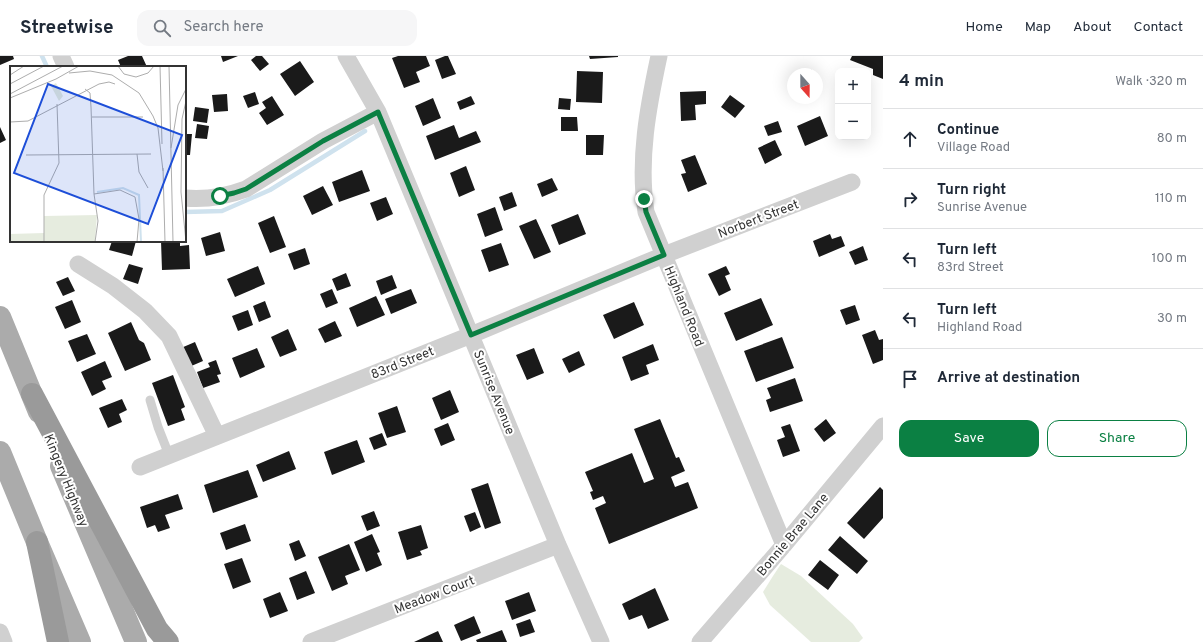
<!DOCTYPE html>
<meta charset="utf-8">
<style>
body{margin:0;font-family:Overpass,sans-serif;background:#f6f6f7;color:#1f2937}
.controls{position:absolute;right:12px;top:12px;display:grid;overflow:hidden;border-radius:8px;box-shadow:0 4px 16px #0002}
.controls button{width:36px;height:36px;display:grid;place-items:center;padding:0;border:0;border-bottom:1px solid #e0e1e3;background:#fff;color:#1f2937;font:20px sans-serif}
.compass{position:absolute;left:787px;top:12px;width:36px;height:36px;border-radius:50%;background:#fff;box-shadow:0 4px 16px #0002;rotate:159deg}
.stop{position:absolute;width:12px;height:12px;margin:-9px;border:3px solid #0b8043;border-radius:50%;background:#fff}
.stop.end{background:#0b8043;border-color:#fff;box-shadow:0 1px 4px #0008}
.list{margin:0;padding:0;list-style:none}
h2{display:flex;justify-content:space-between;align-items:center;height:52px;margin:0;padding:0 16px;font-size:17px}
h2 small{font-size:13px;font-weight:400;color:#747a83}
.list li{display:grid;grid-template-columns:26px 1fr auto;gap:12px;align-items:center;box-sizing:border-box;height:60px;padding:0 16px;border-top:1px solid #e0e1e3}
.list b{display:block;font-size:15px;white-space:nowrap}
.list p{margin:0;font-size:13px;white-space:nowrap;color:#747a83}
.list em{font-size:13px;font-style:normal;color:#747a83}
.actions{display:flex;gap:8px;padding:12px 16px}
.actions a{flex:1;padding:9px 0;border:1px solid #0b8043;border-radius:12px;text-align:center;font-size:14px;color:#0b8043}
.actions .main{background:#0b8043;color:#fff}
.icon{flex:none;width:22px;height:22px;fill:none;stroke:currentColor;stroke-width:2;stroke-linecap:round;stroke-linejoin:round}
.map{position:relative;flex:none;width:883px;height:586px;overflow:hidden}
header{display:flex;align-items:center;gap:24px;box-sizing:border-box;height:56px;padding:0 20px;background:#fff;border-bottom:1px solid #e0e1e3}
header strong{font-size:19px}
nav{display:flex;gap:22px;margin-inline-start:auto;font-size:14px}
.search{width:280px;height:36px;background:#f6f6f7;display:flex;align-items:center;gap:10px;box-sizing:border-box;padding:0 14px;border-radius:12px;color:#747a83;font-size:15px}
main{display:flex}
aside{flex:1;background:#fff}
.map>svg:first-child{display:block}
</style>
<header>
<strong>Streetwise</strong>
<div class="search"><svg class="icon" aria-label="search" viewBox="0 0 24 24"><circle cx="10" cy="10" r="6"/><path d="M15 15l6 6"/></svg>Search here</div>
<nav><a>Home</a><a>Map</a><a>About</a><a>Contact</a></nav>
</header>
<main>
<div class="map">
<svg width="883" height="586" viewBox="0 0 883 586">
<rect width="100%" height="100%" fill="#fff"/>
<path fill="#e6ecdf" d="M781,508L801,520L853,568L863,582L859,586H811L770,549L763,536L773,520Z"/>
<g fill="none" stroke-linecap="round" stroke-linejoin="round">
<path stroke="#cfe2ee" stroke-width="4.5" d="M42,0L47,11
M185,156L222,155L270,134L365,75"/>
</g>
<path fill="#1a1a1a" d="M0,0H13L14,3L0,9Z
M128,0H142L147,11H121L118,4Z
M221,0H238L223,6Z
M256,0H262L269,8L260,15L251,4Z
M398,0H426L430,10L416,16L420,26L404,32L392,2Z
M445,0H448L456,18L442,23L435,4Z
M589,0H618V1L590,3Z
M852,0H883V23L873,19V13L850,4Z
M300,5L314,26L295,40L280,18Z
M811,13L813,18H798Z
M577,15L603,16L602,47L576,46Z
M706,35V48L695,49L696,64L681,65L680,36Z
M255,36L259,48L248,52L243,40Z
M227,38L228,55L214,56L212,39Z
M730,39L745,50L735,62L721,51Z
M272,40L284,59L267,69L259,57L266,52L262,46Z
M471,40L475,48L460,54L457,46Z
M433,42L441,62L423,70L415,50Z
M559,42L571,43L570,54L558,53Z
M195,51L209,53L207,67L193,65Z
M820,60L828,80L805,90L797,70Z
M561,61H577L578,75H561Z
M778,65L782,76L768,80L764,70Z
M197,68L209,70L207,83L195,82Z
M454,69L459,82L476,75L481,86L435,104L426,80Z
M0,71L6,84L0,87Z
M185,78H192L190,99H185Z
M586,79H604L603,99H586Z
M775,84L782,99L765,108L758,92Z
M695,99L707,128L688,136L681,118L686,117L681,104Z
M466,110L475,134L459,141L450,117Z
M362,114L370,135L339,146L332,126Z
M552,122L558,134L542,141L537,128Z
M323,130L333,149L312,159L303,140Z
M512,136L517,150L504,155L499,141Z
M386,141L393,158L377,165L370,147Z
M495,151L503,174L485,181L477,158Z
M578,158L586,178L559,189L551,169Z
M274,160L286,191L270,197L258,167Z
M536,163L551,196L534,203L519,170Z
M220,176L225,195L206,200L201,182Z
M830,178L832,183L841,180L845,190L819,201L813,185Z
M112,185H136L132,200L109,194Z
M161,185H180V190L189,189L190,213L162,214Z
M501,187L509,209L489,216L481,194Z
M863,190L868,204L855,209L849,196Z
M305,192L310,208L294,214L288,198Z
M129,208L143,212L138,228L123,223Z
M258,210L265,228L235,241L227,223Z
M726,210L730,218L725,220L731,234L719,240L708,218Z
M346,217L351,230L337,235L332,223Z
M392,219L397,232L381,239L376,225Z
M68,221L75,235L63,240L56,226Z
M332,233L338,247L326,252L320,238Z
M411,233L417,247L391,258L385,243Z
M376,240L385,259L357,271L349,252Z
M761,242L773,269L736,285L724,257Z
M72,244L81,266L65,273L55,251Z
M265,245L271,261L259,266L253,250Z
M634,246L644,269L614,283L603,259Z
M855,249L860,264L846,269L840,254Z
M248,254L253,269L238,275L232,260Z
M335,265L342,280L325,287L318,273Z
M131,266L139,284L144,287L151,304L125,315L108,277Z
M288,273L297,294L280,301L271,281Z
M875,274L879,284L883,283V304L873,308L862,279Z
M87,278L96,298L77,306L68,285Z
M782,281L794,312L756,326L744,295Z
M195,286L203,305L189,311L181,292Z
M653,288L659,304L646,309L649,318L631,325L622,301Z
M257,292L265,311L240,322L232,302Z
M534,292L544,317L527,324L516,299Z
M579,295L585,309L569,317L562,303Z
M216,304L221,318L217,319L220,326L203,332L197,316L210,311L208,307Z
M105,305L112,321L102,325L106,333L92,340L81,316Z
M173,319L185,351L181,353L185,364L168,370L152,327Z
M795,322L803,345L770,356L766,344L771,342L767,332Z
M450,334L459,356L441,364L432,342Z
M122,343L127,354L119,358L122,366L108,372L99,352Z
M397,350L406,376L387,382L378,357Z
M660,363L676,402L679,401L685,415L671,421L675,431L688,426L698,452L609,488L595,452L606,447L603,440L593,444L590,436L593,435L585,416L632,397L644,427L654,423L634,373Z
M826,363L836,377L824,386L814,373Z
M448,367L455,384L441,390L434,373Z
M790,368L800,395L783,401L777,384L785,381L781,371Z
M382,377L387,389L374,394L369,382Z
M357,384L365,406L332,419L324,396Z
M289,395L296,413L263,426L256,409Z
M248,414L258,441L213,457L204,429Z
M488,427L501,467L485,473L471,433Z
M880,431L883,434V462L864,483L847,467Z
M178,438L183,453L165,459L170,472L158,476L155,469L147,472L140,451Z
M374,455L380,470L367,475L361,460Z
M475,456L481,471L470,476L464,460Z
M245,468L251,485L226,494L220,477Z
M421,469L428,492L420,495L422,499L407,504L398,476Z
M372,478L380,496L377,497L382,509L366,516L354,486Z
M840,480L868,505L857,518L828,494Z
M299,484L306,500L295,505L289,488Z
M349,488L360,514L345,520L348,528L332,535L318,501Z
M242,502L251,526L233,533L224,508Z
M820,504L839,519L828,534L808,519Z
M306,515L315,537L297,544L289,522Z
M655,532L669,564L648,573L642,559L629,564L622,548Z
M280,536L288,555L270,562L263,543Z
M529,536L536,555L512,564L505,545Z
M474,560L481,577L461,585L454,569Z
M530,563L535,576L520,581L516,568Z
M502,574L507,586H477L476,584Z
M438,575L443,586H414Z"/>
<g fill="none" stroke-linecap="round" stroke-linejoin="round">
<path stroke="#d0d0d0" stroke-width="9" d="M150,344L158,371L169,399"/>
<path stroke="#d0d0d0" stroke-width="17" d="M61,0L66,11
M346,0L378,56L558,489L601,586
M659,0C648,51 638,104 646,156L784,489
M185,142C206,144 227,140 246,133L323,85L378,56
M78,208L113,230L145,255L169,280L217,380
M140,411L471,279L664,199L852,126
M0,576L4,586
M311,586L558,489
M700,586L784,489L883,370"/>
<path stroke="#ababab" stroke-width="22" d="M0,261L39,356
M0,396L37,486L80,586
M61,410L136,586"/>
<path stroke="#9a9a9a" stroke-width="22" d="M32,338L157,573L168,586
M37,486L58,586"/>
</g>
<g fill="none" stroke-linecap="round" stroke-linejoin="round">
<path stroke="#0b8043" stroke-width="5" d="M220,140L234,137L246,133L323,85L378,56L471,279L664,199L646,156L644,143"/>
</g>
<g text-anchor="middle" stroke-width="4" stroke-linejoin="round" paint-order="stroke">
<g font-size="13" fill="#333" stroke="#fff">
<text transform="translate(758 162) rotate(-21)" y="5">Norbert Street</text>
<text transform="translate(685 250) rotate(68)" y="5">Highland Road</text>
<text transform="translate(402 306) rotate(-22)" y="5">83rd Street</text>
<text transform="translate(495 336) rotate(68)" y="5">Sunrise Avenue</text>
<text transform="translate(67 424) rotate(68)" y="5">Kingery Highway</text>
<text transform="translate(792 478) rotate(-50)" y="5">Bonnie Brae Lane</text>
<text transform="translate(434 538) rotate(-21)" y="5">Meadow Court</text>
</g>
</g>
<g transform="translate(10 10)">
<rect width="176" height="176" fill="#fff"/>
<path d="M46,17L53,30L49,35L41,20ZM87,149L85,176L0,175V168L34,167V150Z" fill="#e6ecdf"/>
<path fill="none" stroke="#cfe2ee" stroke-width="2" d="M87,126L113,122L129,129L131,176"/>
<path fill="none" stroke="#adadad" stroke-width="1" d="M108,0L114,8L126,11L138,7L144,0M150,0L152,78M159,0L163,176M59,7L80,5L102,9L129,27L143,50L148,62L153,105M0,9L14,0M0,18L34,0M75,23L80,27L81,41L84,128L88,155L85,176M0,28L53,0M0,32L46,13L69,0M82,51H133M0,56L18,55L89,18L99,16L105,18M161,82L168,39L176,23M127,88L129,106L138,122M16,89L141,88M153,102L155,176M84,128L110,124L125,131L129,153L127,176M34,176V129L49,97L47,38M176,176L171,126L172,53L176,35"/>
<path fill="#1d4ed8" fill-opacity="0.15" stroke="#1d4ed8" stroke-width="2" d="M38,18L172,69L138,158L4,107Z"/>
<rect width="176" height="176" fill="none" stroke="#333" stroke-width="2"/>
</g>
</svg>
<div class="controls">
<button>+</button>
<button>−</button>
</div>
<svg class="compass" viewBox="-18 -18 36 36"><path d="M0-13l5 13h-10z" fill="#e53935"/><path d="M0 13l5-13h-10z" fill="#747a83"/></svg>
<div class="stop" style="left:220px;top:140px"></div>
<div class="stop end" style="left:644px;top:143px"></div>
</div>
<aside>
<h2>4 min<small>Walk · 320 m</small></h2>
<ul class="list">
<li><svg class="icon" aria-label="ahead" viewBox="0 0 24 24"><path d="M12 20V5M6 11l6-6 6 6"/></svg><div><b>Continue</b><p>Village Road</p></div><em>80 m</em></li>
<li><svg class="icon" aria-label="right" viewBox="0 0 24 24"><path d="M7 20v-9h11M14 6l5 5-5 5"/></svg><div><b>Turn right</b><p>Sunrise Avenue</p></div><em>110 m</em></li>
<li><svg class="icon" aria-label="left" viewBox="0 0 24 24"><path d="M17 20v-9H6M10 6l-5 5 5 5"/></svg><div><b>Turn left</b><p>83rd Street</p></div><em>100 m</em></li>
<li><svg class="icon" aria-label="left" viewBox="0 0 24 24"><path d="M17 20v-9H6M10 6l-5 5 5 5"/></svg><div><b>Turn left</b><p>Highland Road</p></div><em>30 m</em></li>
<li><svg class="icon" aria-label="arrive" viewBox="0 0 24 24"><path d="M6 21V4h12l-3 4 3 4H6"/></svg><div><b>Arrive at destination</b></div></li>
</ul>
<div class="actions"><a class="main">Save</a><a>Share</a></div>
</aside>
</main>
